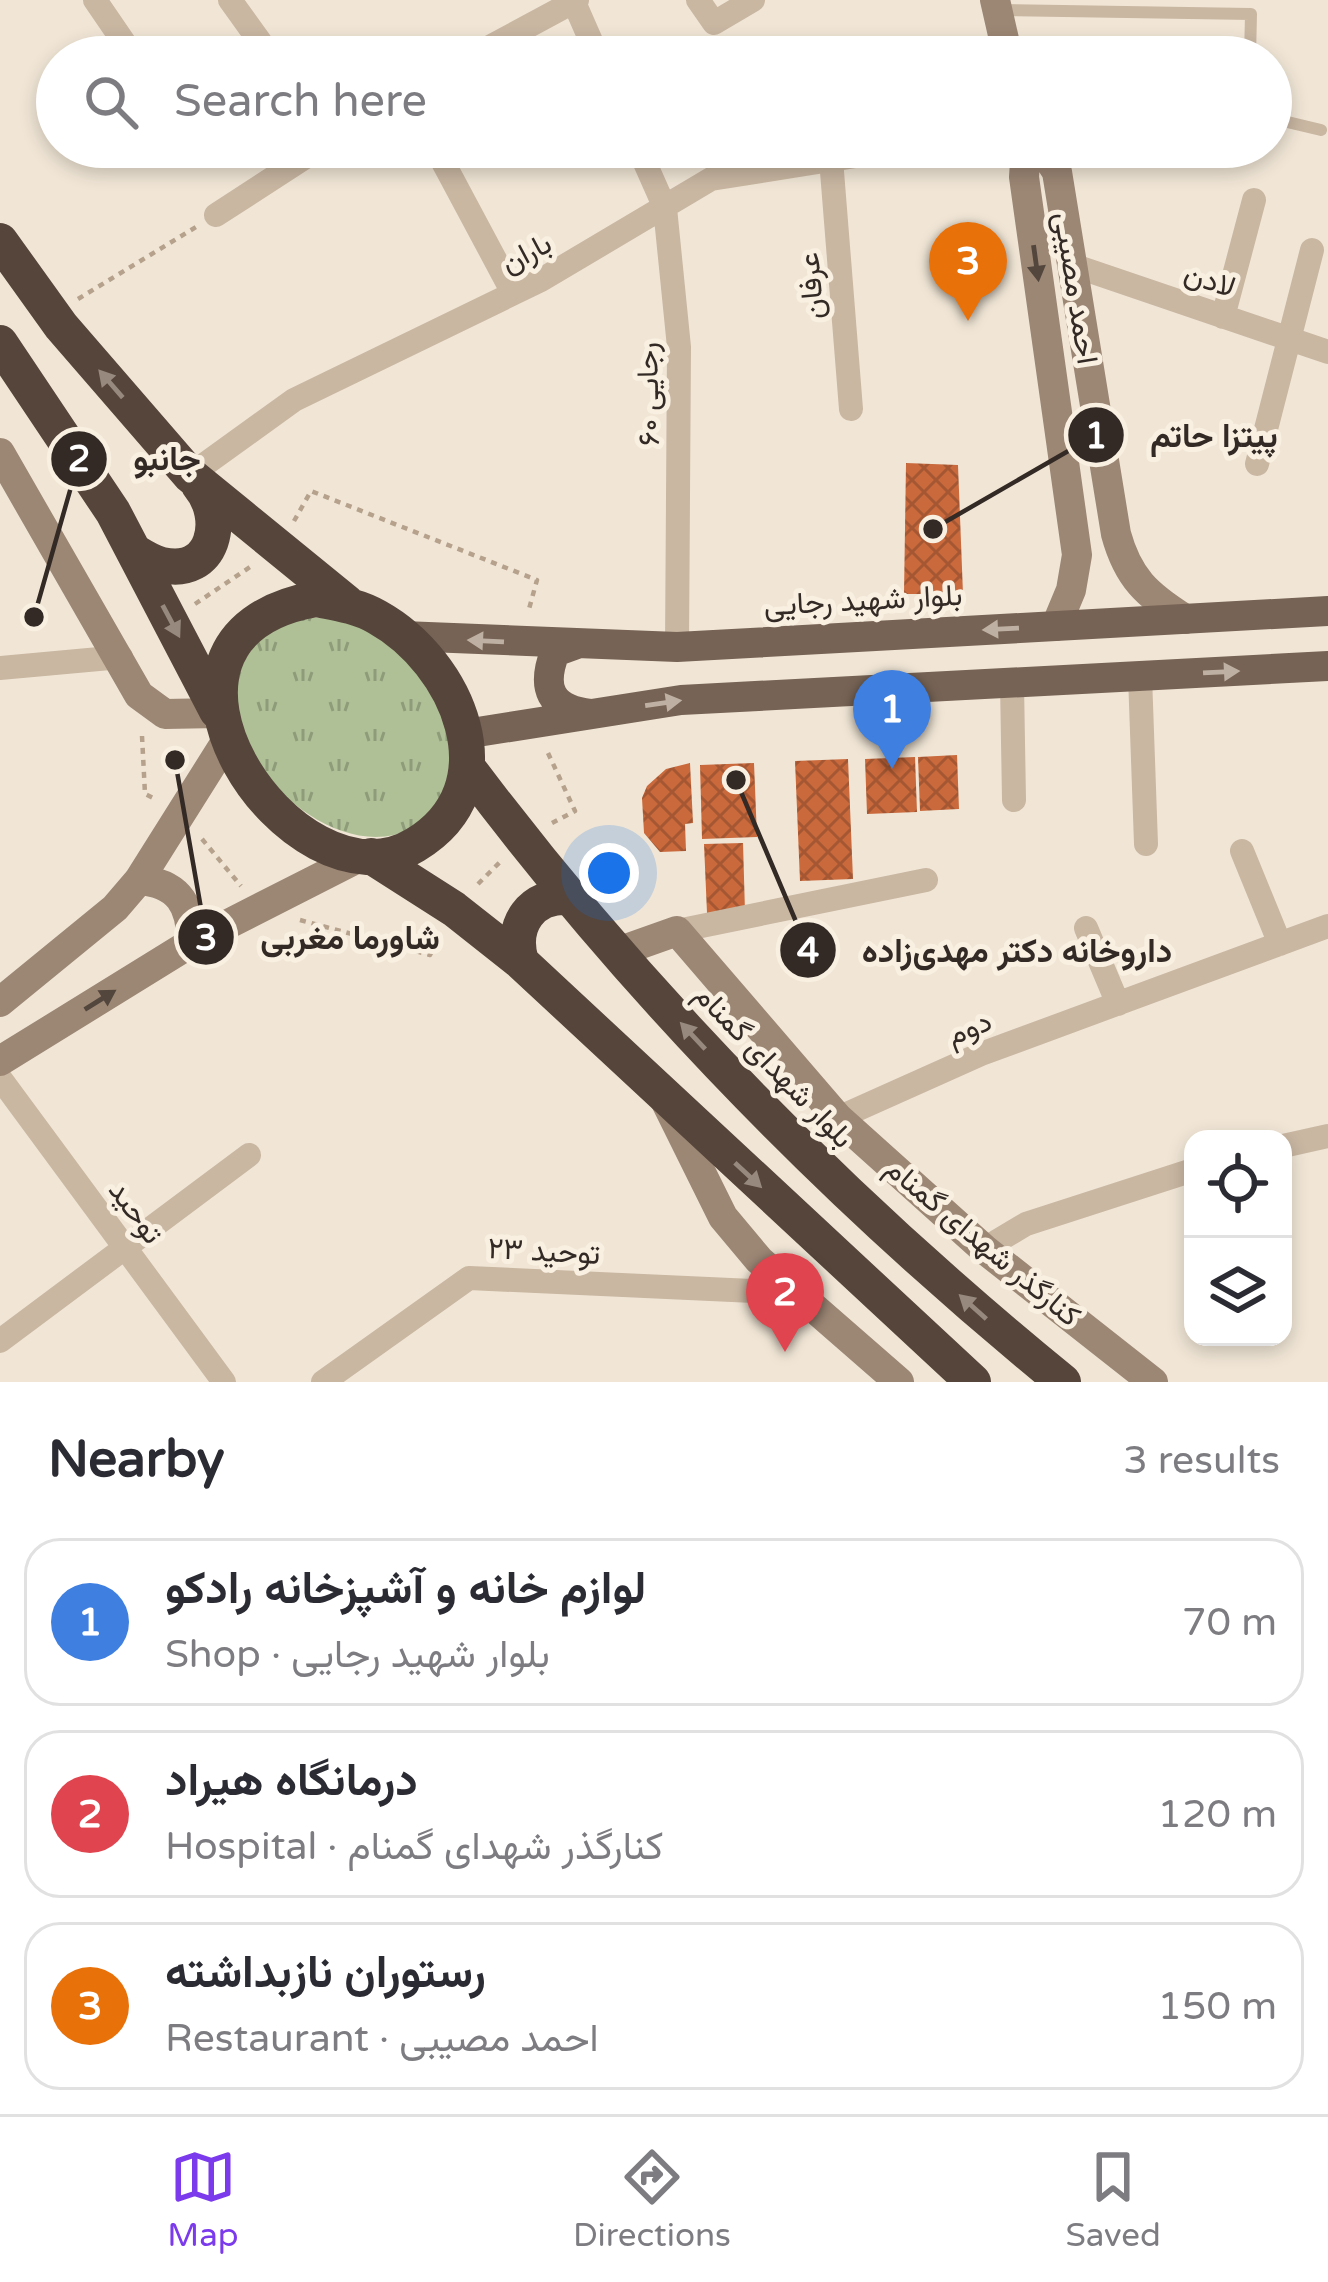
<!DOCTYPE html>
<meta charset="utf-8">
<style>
body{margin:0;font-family:"Varela Round",Vazirmatn,sans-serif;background:#f2f2f3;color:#2b2b33}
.controls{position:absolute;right:36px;bottom:36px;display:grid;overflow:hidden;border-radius:24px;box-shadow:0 6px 18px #0003}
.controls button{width:108px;height:108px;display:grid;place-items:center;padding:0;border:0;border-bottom:3px solid #e1e1e2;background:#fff;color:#2b2b33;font:60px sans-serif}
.you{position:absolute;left:609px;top:873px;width:42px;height:42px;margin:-30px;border:9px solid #fff;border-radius:50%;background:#1a73e8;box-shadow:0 0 0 18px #1a73e833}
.badge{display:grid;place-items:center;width:78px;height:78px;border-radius:50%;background:#7c3aed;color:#fff;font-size:39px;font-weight:700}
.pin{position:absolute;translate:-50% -99px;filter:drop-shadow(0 3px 6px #0008)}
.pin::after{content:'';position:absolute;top:63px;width:42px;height:36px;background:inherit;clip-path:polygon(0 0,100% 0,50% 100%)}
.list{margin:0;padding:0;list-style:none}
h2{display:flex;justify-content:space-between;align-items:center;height:156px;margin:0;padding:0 48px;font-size:51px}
h2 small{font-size:39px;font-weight:400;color:#7c7c81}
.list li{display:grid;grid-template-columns:78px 1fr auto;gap:36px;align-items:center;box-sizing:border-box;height:168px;margin:0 24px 24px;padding:0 24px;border:3px solid #e1e1e2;border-radius:36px}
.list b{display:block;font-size:45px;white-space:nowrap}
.list p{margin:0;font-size:39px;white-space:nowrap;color:#7c7c81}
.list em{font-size:39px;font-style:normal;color:#7c7c81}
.icon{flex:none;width:66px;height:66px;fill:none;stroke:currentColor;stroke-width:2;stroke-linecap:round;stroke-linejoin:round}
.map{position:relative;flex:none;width:1328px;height:1382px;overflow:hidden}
.search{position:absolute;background:#fff;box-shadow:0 6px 18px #0003;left:36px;right:36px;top:36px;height:132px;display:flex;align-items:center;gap:30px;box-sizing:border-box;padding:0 42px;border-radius:66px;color:#7c7c81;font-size:45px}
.sheet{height:732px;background:#fff}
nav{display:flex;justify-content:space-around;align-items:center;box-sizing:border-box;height:168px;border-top:3px solid #e1e1e2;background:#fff;font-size:33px;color:#7c7c81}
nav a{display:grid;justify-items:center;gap:6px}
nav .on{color:#7c3aed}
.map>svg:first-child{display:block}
</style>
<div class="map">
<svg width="1328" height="1382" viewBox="0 0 1328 1382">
<defs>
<pattern id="grass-tufts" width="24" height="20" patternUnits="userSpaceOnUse" patternTransform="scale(3)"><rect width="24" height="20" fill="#afc096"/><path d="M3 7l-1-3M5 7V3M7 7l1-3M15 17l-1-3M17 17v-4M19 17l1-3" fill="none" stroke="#8f9c7a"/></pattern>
<pattern id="building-cross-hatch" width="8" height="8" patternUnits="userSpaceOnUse" patternTransform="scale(3)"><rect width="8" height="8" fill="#c9693c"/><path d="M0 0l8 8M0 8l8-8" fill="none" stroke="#a45732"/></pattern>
</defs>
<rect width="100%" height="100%" fill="#f1e6d6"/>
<path fill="url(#grass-tufts)" d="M303,616C319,619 342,618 357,625C427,655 502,778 412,828C327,874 188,731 251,651C255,644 261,634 268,629C277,623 292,620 303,616Z"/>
<path fill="url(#building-cross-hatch)" d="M906,463L958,465L963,594H904Z
M957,755L959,809L920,811L918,757Z
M915,757L917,812L867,814L865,759Z
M848,759L853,879L800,881L795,761Z
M690,763L693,823L685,824L686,851L660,852L644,833L642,798L647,786L666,769Z
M754,763L757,837L702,839L700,765Z
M743,843L745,912L707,913L704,844Z"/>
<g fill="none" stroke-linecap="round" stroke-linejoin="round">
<path stroke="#b5a18c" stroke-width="4.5" stroke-dasharray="6 6" stroke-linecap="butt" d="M78,299L196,227
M294,521L311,491L537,580L529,609
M195,604L250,567
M142,736L145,794L153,798
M548,753L575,811L552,823
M202,839L241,886
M478,884L500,862
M300,920L430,955L440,936"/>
<path stroke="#c9b7a2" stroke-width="12" d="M997,10L1251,14L1250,57
M1271,118L1321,130"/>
<path stroke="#c9b7a2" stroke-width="24" d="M95,0L134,57
M230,0L271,57
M573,0L598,57
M698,0L714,23L753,0
M471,57L577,0
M435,147L513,293
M638,147L665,208L679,347L677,647
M831,159L851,409
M216,215L321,147
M1072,265L1328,352
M1223,317L1254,200
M1257,464L1312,250
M190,475L294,400L541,280L711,179L912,147
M0,668L121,657
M1140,676L1146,844
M1012,683L1014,800
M1242,851L1280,944
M1086,928L1118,1004
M677,931L926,880
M0,1078L224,1382
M838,1118L981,1054L1328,926
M1283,1146L1328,1136
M984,1249L1026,1224L1193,1170
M0,1341L249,1155
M323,1382L469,1278L795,1293"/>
<path stroke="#9c8674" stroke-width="30" d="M995,0L1008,57
M1026,147L1024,177L1077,555L1071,590L1056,626
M1041,147L1057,172L1116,534C1128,578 1147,595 1185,619
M0,453L139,695L165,714L218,713
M139,880C178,883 192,905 191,943
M615,953L677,931L838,1118L984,1249L1153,1382
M0,1002L115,908L139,880L229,737
M0,1061L191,943L364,855
M665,1100L723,1217L759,1260L899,1382"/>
<path stroke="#766355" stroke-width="30" d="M403,636L677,647L1328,611
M577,644L555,652C541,688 550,709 590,714
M465,734L681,700L1328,666"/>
<path stroke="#55453b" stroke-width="36" d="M0,241L61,326L190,475L347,603
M0,343L113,512L217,711
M135,552C143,557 153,563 162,565C214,577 227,518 199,485
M316,599C337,603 358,606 377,617C458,662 512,787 415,845C293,918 103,636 316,599Z
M468,768C640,997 841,1201 1063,1382
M371,856L454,909L521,962L973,1382
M521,962C510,925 531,894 571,897"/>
</g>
<defs><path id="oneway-solid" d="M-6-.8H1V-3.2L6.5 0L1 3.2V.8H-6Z" transform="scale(3)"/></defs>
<g fill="#52463d">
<use href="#oneway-solid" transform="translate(1036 263) rotate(82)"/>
<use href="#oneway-solid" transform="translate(100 1000) rotate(-32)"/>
</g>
<g fill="#97897e">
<use href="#oneway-solid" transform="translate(111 384) rotate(-131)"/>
<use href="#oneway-solid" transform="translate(171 621) rotate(62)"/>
<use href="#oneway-solid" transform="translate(693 1036) rotate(-133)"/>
<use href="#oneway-solid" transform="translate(748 1175) rotate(43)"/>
<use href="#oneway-solid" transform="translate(973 1307) rotate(-138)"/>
</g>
<g fill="#beb1a3">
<use href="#oneway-solid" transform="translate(1001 629) rotate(177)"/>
<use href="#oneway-solid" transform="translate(486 641) rotate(-177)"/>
<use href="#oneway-solid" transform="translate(1221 672) rotate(-3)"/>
<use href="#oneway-solid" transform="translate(663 703) rotate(-8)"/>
</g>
<g text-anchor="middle" stroke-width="10" stroke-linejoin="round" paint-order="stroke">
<g font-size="30" fill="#332a25" stroke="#f9f0e2">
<text transform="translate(526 253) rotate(-28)" y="10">باران</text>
<text transform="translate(1210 280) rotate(19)" y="10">لادن</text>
<text transform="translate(811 286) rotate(-95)" y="10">عرفان</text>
<text transform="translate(1076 288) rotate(81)" y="10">احمد مصیبی</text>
<text transform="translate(648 394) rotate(-91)" y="10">رجایی ۶۰</text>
<text transform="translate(863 600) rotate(-3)" y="10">بلوار شهید رجایی</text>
<text transform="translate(969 1028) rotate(-22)" y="10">دوم</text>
<text transform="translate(774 1066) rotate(46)" y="10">بلوار شهدای گمنام</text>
<text transform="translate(136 1212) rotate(54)" y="10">توحید</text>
<text transform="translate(983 1242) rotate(40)" y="10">کنارگذر شهدای گمنام</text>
<text transform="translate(544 1251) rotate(3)" y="10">توحید ۲۳</text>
</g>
</g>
<path fill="none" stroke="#332a25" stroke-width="4.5" d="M933 529L1096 435M34 617L79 459M175 760L206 937M736 780L808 950"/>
<g fill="#332a25" stroke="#f9f0e2" stroke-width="4.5">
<circle cx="933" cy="529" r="12"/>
<circle cx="34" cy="617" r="12"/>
<circle cx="175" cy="760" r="12"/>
<circle cx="736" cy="780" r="12"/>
<circle cx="1096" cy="435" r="30"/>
<circle cx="79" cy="459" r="30"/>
<circle cx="206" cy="937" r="30"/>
<circle cx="808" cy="950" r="30"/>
</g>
<g font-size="36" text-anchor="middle" font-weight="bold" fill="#fff">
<text x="1096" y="448">1</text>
<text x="79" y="471">2</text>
<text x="206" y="950">3</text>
<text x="808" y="963">4</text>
</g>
<g font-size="33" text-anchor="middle" font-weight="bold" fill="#332a25" stroke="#f9f0e2" stroke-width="10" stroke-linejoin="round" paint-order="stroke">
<text x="1214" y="447">پیتزا حاتم</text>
<text x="167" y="470">جانبو</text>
<text x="350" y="949">شاورما مغربی</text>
<text x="1017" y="962">داروخانه دکتر مهدی‌زاده</text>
</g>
</svg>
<div class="controls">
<button><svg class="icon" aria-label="locate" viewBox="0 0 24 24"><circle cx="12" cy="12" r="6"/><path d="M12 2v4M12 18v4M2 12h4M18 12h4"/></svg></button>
<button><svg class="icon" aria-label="layers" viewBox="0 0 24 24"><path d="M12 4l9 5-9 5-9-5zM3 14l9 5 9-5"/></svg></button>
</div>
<div class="you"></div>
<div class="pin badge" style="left:892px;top:769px;background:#3f7fe0">1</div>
<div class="pin badge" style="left:785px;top:1352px;background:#e0444e">2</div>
<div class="pin badge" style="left:968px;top:321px;background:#e8710a">3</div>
<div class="search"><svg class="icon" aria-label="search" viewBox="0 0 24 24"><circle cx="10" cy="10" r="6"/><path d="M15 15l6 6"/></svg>Search here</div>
</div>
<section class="sheet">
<h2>Nearby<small>3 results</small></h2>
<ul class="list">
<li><span class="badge" style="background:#3f7fe0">1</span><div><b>لوازم خانه و آشپزخانه رادکو</b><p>Shop · بلوار شهید رجایی</p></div><em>70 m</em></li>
<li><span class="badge" style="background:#e0444e">2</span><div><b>درمانگاه هیراد</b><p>Hospital · کنارگذر شهدای گمنام</p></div><em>120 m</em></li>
<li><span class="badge" style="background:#e8710a">3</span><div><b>رستوران نازبداشته</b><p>Restaurant · احمد مصیبی</p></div><em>150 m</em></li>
</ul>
</section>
<nav>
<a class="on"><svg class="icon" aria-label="map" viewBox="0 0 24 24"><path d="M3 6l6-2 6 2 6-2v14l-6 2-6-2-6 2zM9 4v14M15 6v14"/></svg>Map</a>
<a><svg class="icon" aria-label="directions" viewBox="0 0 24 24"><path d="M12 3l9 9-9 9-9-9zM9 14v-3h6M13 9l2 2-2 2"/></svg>Directions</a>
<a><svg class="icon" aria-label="saved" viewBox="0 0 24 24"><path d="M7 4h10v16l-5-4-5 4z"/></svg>Saved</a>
</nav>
